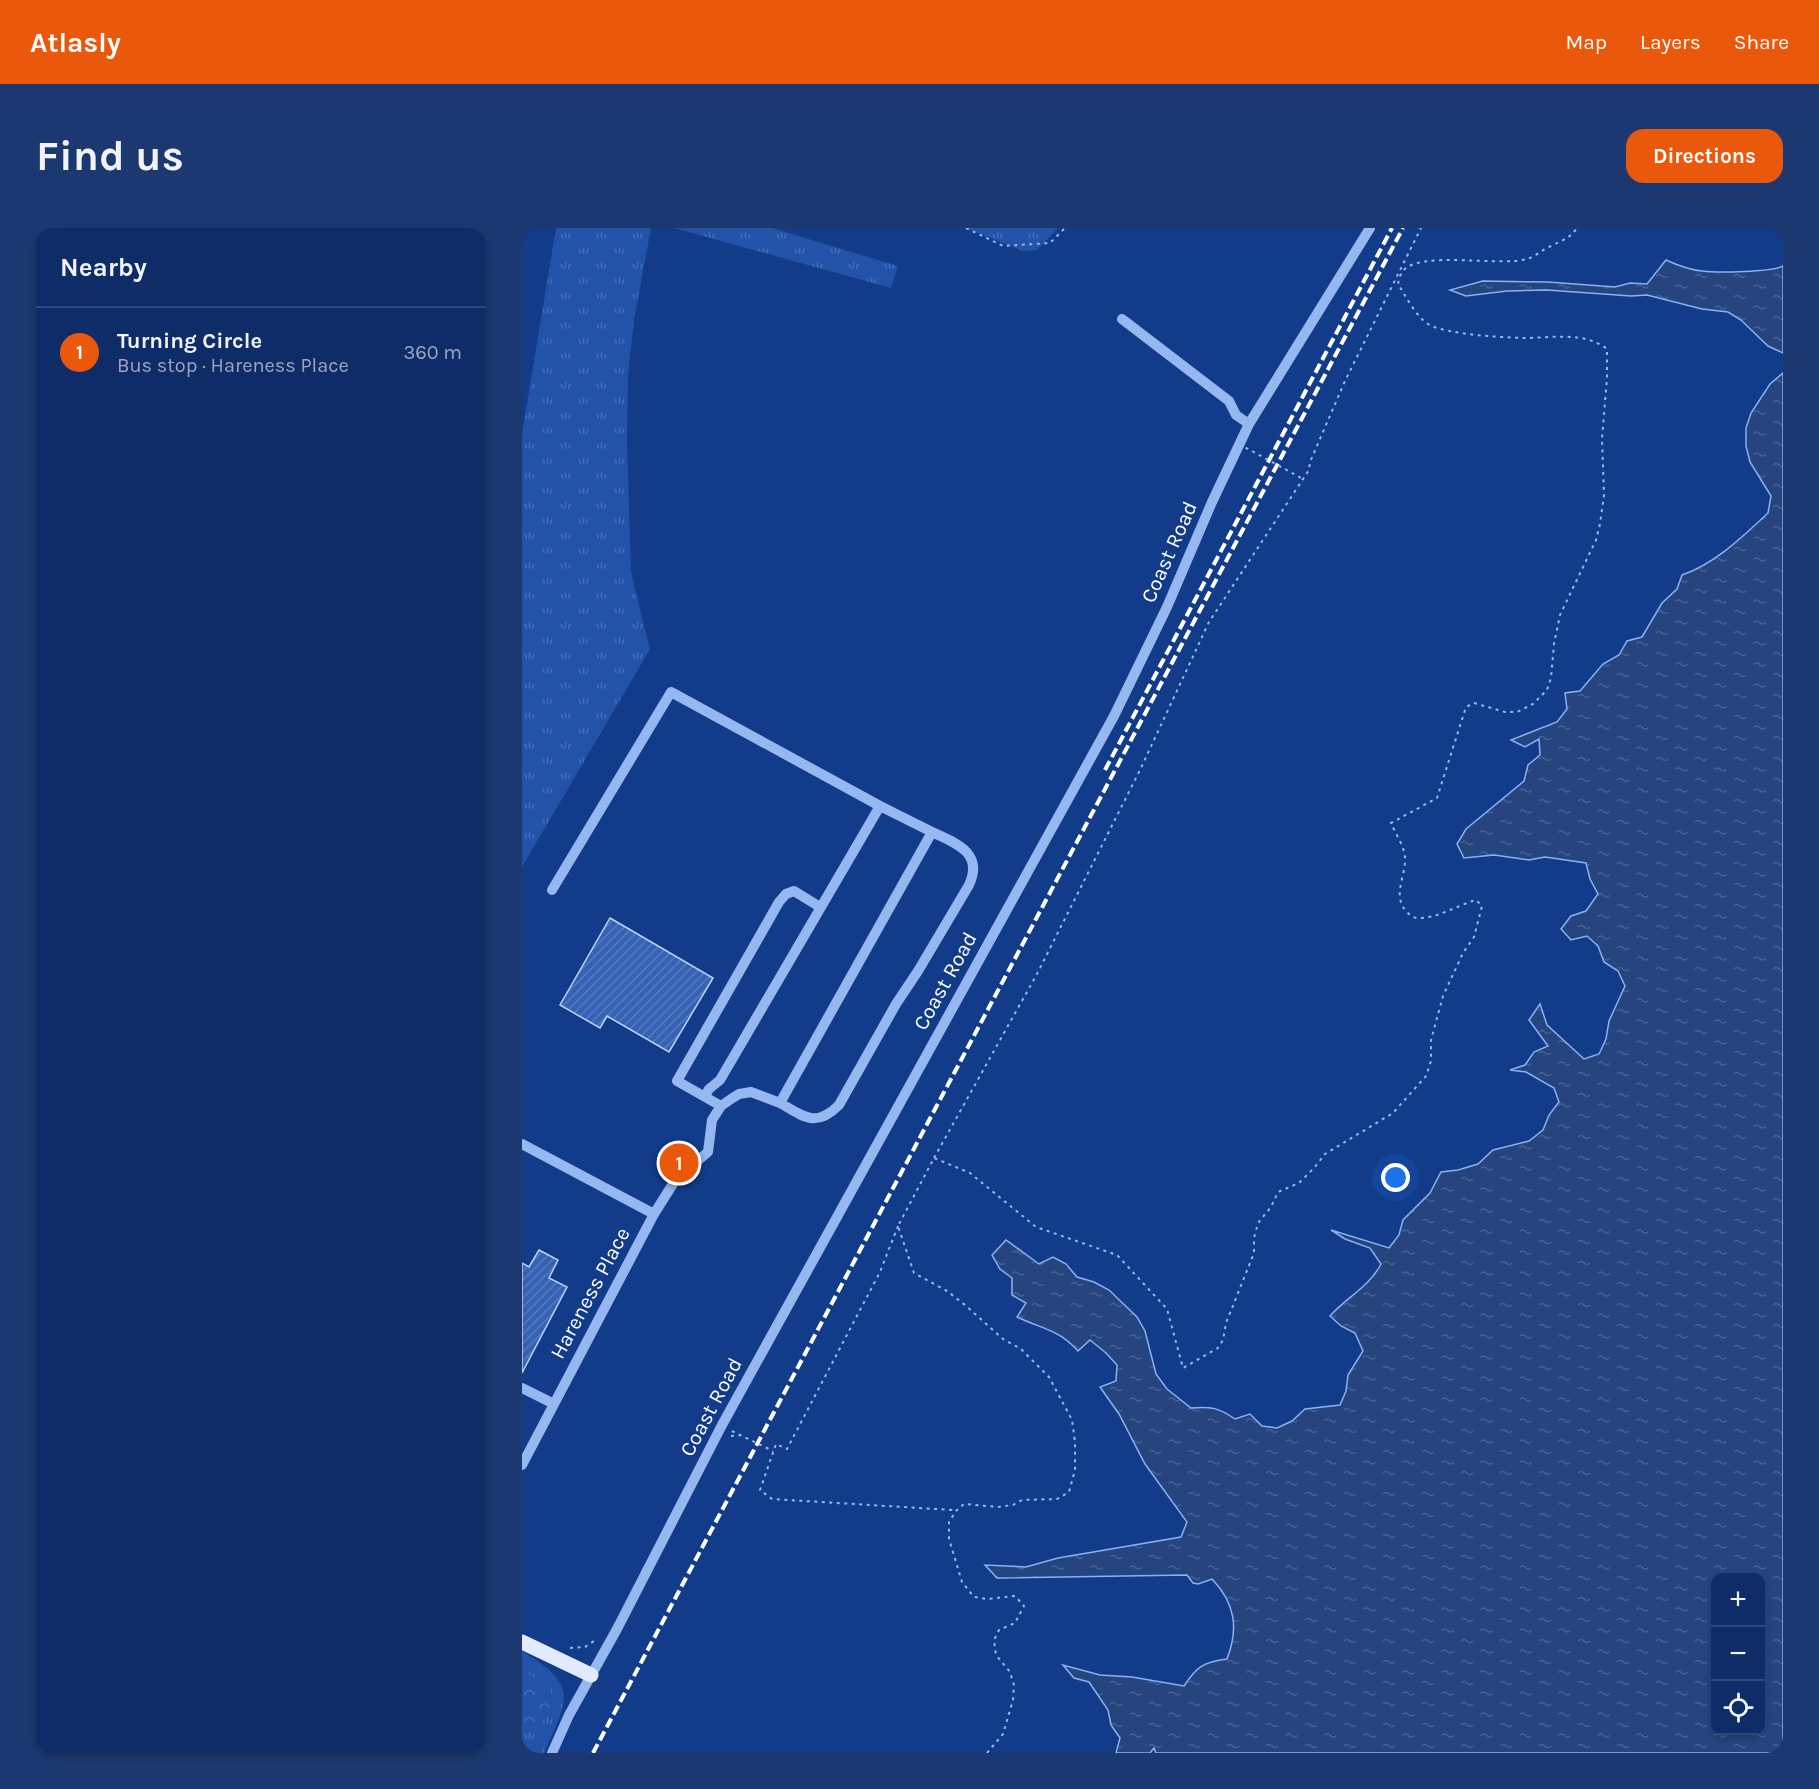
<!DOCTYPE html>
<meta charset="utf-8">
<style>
body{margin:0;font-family:Karla,sans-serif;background:#1c3870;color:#f1f3f6}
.controls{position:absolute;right:18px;bottom:18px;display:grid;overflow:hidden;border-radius:12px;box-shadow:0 3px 9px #0003}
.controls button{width:54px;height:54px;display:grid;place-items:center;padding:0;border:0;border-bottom:2px solid #2e487b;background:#0e2c67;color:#f1f3f6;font:30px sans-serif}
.you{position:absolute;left:874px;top:950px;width:21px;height:21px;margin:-15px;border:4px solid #fff;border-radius:50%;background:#1a73e8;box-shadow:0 0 0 9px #1a73e833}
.badge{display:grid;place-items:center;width:39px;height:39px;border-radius:50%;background:#ea580c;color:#fff;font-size:20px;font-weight:700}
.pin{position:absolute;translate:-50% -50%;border:3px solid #fff;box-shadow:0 2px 6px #0006}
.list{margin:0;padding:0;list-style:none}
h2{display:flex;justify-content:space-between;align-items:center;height:78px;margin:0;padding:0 24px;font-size:26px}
h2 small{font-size:20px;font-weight:400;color:#9ba7c0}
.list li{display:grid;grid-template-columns:39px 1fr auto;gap:18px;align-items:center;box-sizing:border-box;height:90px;padding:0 24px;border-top:2px solid #2e487b}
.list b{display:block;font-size:22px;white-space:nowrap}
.list p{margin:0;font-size:20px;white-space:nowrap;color:#9ba7c0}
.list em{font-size:20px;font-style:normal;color:#9ba7c0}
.icon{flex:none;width:33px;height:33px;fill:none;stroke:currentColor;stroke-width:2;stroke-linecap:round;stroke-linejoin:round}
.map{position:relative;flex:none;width:1261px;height:1525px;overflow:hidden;border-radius:18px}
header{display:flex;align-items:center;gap:36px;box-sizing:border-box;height:84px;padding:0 30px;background:#ea580c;color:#fff}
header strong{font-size:28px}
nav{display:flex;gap:33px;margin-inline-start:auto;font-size:21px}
.intro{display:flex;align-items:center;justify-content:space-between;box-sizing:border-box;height:144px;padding:0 36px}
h1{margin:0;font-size:42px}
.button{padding:15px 27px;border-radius:18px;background:#ea580c;color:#fff;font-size:21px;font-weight:700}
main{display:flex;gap:36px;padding:0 36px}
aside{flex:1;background:#0e2c67;border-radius:18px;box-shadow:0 3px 9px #0003}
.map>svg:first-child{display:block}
</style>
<header>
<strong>Atlasly</strong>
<nav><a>Map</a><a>Layers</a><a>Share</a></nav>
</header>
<div class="intro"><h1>Find us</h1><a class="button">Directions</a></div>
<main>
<aside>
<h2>Nearby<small></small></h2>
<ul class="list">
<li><span class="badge">1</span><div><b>Turning Circle</b><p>Bus stop · Hareness Place</p></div><em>360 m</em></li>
</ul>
</aside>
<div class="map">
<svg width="1261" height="1525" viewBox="0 0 1261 1525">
<defs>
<pattern id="grass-tufts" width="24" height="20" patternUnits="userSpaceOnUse" patternTransform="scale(1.5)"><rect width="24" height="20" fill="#2353a9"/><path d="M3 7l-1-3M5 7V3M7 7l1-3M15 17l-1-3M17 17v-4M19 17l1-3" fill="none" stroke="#446db6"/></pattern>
<pattern id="forest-crowns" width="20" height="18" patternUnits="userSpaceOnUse" patternTransform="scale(1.5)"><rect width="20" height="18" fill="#2353a9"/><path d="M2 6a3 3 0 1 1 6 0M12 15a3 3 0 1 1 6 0" fill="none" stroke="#446db6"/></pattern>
<pattern id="water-ripples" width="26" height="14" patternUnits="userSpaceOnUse" patternTransform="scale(1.5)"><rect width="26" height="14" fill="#26457f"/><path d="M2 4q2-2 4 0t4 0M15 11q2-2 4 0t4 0" fill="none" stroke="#476192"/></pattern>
<pattern id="building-hatch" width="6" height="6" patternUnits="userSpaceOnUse" patternTransform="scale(1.5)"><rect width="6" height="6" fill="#3562b2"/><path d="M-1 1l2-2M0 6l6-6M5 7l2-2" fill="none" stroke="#537abe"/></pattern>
</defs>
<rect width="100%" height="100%" fill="#123b89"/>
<path fill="url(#grass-tufts)" d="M34,0H129L112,92L106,147L105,213L109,344L128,421L0,639V206Z
M152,0H250L376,38L369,60Z
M443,0H536L515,22L501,23Z
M0,1423C58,1458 46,1471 22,1525H0Z"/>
<path fill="url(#forest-crowns)" d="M2,1444L7,1446L29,1461C29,1475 27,1488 16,1498L0,1497V1449Z"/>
<path fill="url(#water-ripples)" stroke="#89b1f4" stroke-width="1.5" fill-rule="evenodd" d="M1144,32C1155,37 1168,42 1180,43C1195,45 1250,44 1261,38V125L1246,118L1219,92L1206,84L1180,81L1125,67L1109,68L1025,62L985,63L944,68L928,62L961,53L1026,54L1093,59L1108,55L1125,56Z
M1261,145V1525H634L632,1520L628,1525H594L598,1510L589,1497L586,1482L567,1454L552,1450L541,1437L578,1447L610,1449L662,1458C675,1438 682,1434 705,1431C717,1400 713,1375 690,1351L676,1356L671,1355L665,1347L475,1350L463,1337L504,1339L536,1330L659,1309L665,1294L623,1236L597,1186L578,1159L594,1153L595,1137L584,1125L568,1112L556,1123C536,1101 520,1101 495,1089L504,1075L490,1067V1050L478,1041L470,1027L484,1012L517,1036L531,1029L544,1036L555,1049L572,1054L587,1062L615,1089L623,1103L634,1146L645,1161L669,1180C689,1178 697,1180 713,1191L728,1186L740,1198L755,1200L770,1193L783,1181L818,1177L824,1163L826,1147L841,1123L833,1105L819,1098L808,1088C825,1069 847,1059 859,1036L848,1020L823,1011L809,1002L867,1020L877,1007L881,992L908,965L919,944L936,942L956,936L971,922L1007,913L1021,902L1027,887L1037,874L1032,860L1004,844L988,842L1003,837L1012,824L1026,818L1007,792L1018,776L1025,797L1062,831L1077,826L1084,811L1087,793L1103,758L1096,743L1082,734L1076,718L1065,708L1049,712L1039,701L1049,688L1064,683L1076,666L1068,651L1064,635L1023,629L1007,632L972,627L942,630L935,616L944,601L1002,553L1006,537L1018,527L1017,511L1003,519L989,512L1035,494L1045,481L1043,465L1058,463L1081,436L1097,427L1105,413L1120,409L1140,375L1155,361L1160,347C1194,335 1220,309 1246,285L1249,268L1228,234L1224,218V200L1229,185L1248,156ZM1194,1350H1238V1502H1194Z"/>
<path fill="url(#building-hatch)" stroke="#bed4fc" stroke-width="1.5" d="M88,690L191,750L147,824L85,788L78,800L38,777Z
M17,1022L36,1032L27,1050L45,1059L0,1145V1035L7,1039Z"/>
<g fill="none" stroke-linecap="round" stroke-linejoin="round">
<path stroke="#97b7f1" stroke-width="2" stroke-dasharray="3 4.5" stroke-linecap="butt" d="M444,0L481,18L528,15L543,0
M412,930L515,746L618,542L687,394L787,242L788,234L823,153L899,0
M376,998L358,1044L265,1221L254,1216L238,1262L250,1271L430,1282L433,1285
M210,1203L251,1223
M209,1208L218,1207
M48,1420L63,1419L75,1411
M465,1525L481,1506L491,1472L492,1457L488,1444L474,1427L472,1412L477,1402L493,1395L502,1378L493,1368L465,1371L452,1369L440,1354L427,1311V1294L434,1283L442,1276L476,1279L491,1277L500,1272L535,1271L547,1264L553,1242V1214L550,1192L527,1149L499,1121L481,1111L443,1077L425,1063L392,1045L376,998L412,930L448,945L514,999L595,1027L645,1081L661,1140L696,1120L701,1112L704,1095L732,1025V1010L736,995L749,979L756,964L777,955L792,940L803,926L871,885L904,848L909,833V812L921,768L941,725L952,709L960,678L954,672C936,677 918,689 900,690C893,691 888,688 884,683C870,667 884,648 883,630C883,619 873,605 869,595L915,570L944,479L952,475L983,484H995L1011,476L1025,462L1029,450L1032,416L1038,387L1074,312L1078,296L1082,267L1080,211L1085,150V121C1062,103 1030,110 1001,110C978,109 955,108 933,104C924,102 914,101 906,96C895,90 883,67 876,56C877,52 878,46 881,43C898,22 976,39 1005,31C1013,29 1021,21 1029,18C1041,12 1048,10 1055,0"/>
<path stroke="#97b7f1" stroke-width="10" d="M600,91L707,173L714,187L727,196
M183,868L187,861L198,852L358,578
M258,875C282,889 294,900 317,877L374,776L396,743L447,657C462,625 434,615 410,604
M199,878L155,853L257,674L264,666L272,663L298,679
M0,916L132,986
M0,1160L32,1176
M0,1237L132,986L154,951L186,924L190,892L199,878L209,871L217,866L229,864L258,875L410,604L358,578L149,464L30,662
M30,1525L47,1487L95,1401L200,1197L592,488L645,379L690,274L727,196L848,0"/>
<path stroke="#e1eaff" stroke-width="15" d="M0,1414L69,1447"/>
<path stroke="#fff" stroke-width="4" stroke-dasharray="10 4.5" stroke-linecap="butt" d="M583,542L870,0
M71,1525L881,0"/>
<path stroke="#97b7f1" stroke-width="2" stroke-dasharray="3 4.5" stroke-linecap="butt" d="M717,216L781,251"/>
</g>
<g text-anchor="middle" stroke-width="5" stroke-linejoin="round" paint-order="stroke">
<g font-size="21" fill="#fff" stroke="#123b89">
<text transform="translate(647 324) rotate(-66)" y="7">Coast Road</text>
<text transform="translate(423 753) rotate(-61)" y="7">Coast Road</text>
<text transform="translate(68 1065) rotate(-62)" y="7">Hareness Place</text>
<text transform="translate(189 1179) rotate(-62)" y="7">Coast Road</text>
</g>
</g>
</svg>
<div class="controls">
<button>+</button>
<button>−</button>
<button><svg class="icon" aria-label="locate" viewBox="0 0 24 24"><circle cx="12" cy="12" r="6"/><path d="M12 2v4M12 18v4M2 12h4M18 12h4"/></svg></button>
</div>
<div class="you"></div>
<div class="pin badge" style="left:157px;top:935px">1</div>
</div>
</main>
